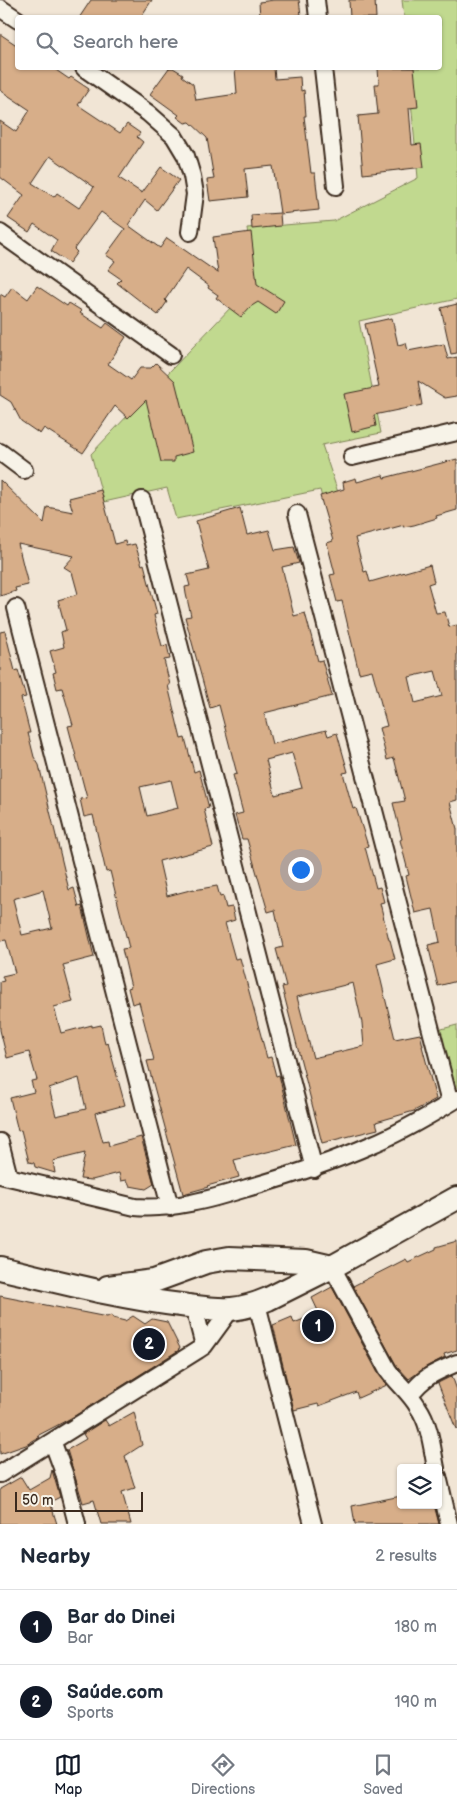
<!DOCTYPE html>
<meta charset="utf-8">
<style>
body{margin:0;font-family:"Balsamiq Sans",sans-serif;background:#f6f6f7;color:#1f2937}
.controls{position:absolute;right:15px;bottom:15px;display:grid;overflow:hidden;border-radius:5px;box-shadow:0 1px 4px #0004}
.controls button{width:45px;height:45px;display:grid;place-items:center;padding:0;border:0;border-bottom:1px solid #e0e1e3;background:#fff;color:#1f2937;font:25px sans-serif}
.scale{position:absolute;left:15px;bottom:12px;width:128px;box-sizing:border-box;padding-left:5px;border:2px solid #3b2a1e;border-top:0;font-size:14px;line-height:18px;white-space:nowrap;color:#3b2a1e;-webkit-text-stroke:4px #f7f3e8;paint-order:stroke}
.you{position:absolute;left:300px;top:869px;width:18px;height:18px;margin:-12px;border:4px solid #fff;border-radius:50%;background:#1a73e8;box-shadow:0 0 0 8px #1a73e833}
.badge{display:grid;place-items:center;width:32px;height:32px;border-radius:50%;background:#111827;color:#fff;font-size:16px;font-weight:700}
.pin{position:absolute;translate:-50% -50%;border:2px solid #fff;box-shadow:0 1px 5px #0006}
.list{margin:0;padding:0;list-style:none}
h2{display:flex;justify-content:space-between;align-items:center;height:65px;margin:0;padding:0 20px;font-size:21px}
h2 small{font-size:16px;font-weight:400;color:#747a83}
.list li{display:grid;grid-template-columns:32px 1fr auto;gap:15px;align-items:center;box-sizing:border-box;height:75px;padding:0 20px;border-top:1px solid #e0e1e3}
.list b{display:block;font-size:19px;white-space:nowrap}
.list p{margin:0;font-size:16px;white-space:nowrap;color:#747a83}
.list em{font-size:16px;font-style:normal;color:#747a83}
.icon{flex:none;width:28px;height:28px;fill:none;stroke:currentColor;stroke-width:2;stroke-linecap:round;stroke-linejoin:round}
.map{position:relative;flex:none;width:457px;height:1524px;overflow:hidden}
.search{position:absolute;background:#fff;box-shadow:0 1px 4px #0004;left:15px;right:15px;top:15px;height:55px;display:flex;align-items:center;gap:12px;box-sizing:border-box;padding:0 18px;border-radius:5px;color:#747a83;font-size:19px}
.sheet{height:215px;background:#fff}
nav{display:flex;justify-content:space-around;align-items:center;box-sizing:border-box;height:70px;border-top:1px solid #e0e1e3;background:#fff;font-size:14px;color:#747a83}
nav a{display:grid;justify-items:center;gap:2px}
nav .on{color:#111827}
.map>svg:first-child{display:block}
</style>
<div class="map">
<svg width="457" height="1524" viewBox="0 0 457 1524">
<rect width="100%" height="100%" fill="#f1e5d5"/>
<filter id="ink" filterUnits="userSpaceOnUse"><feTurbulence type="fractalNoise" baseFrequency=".02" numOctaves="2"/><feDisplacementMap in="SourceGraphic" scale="10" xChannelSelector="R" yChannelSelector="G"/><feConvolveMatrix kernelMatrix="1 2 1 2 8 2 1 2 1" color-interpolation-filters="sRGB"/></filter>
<g filter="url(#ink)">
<path fill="#c1d98f" stroke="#7e8256" d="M402,0H457V299L359,321L381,433L322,445L351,531L332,535L320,490L176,519L167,488L104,502L91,454L253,284L247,228L334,221L418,178L408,68H440V18L404,17Z
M457,1025V1088L451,1085L434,1031Z"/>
<path fill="#d7ae89" stroke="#3b2a1e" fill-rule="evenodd" d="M91,0H152L140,18H79Z
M274,0H299L301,15L260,18L259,2Z
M349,0H375L376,18H350Z
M0,34L18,46V68H53L69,79L71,77L89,89L78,105L120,133L127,124L140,133L137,137L143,142L119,178L142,193L161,167L179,180L157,210L145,200L128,225L160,248L167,238L218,273L213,237L251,232L257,284L284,301L276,314L258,302L250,307L241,317L216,298L218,295L208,288L209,286L186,269L165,300L167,302L158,315L117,283L121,279L108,270L115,261L106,255L125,229L101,212L74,249L77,252L69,263L51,251L57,240L34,224L29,232L8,218L24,195L0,177V121L16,132L30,110L0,90ZM50,156L94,187L79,208L57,193L54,197L32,183Z
M169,68H173L183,74L182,76L193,84L196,100L237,94L235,68H274L275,79L300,77L301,91L304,90L306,116H304L311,173H315L319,210L280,214L281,226L252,229L251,215L280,213L273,166L245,169L248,197L210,201L207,180L214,179L207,138L190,122L185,123L177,117L179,115L150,94Z
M378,68H414L418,107L409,108L412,145L421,144L424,167L363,174L358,116L378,114L375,84H379Z
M37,286L67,306L69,303L82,311L80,313L103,328L107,323L126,337L108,364L131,380L140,368H151L156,363L175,381L193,452L174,457V462H161L146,400L128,418L115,406L83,453L44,428L40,434L21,421L11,402L0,395V294L5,297L12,287L28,299Z
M457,304V353L451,354L441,308Z
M392,318L398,345L406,343L408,351L444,344L448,359L457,357V396L445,398L418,381L422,405L374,415L376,426L352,432L344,394L379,387L365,324Z
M457,459V510L436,516L437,518L414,525L403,527L404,525L355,538L364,572L367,571L370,582L430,565L434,582L428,584L436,613L445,612L449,627L457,625V800L450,802L457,829V981L438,986L428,945L440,942L433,909L415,913L406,876L409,875L400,840L402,839L393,803L405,801L394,758L387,760L379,728L387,726L372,670L359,673L342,601L337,602L330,575L335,574L327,543L333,541L320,496L344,489L343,482L356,478L357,482L383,475L384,478ZM435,671L442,696L415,703L409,677Z
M0,480L44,523L47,507L73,512L69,498L101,490L115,544L125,541L126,546L135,544L142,565L144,564L157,614L154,615L162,646L167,645L170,659L164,660L170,685H168L170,694L181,739L185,738L194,772L199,770L209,808L204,809L213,847L159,861L167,896L194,889V890L217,886L220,897L223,896L226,908L232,907L235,920L225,923L235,959L240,958L267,1058L271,1057L276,1076L279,1075L296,1145L234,1160L239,1177L207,1186L208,1187L183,1194L147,1061L154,1060L139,1002L132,1004L128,988L131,987L122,949L129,948L110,871L106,872L93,815L84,817L80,799L87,798L68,726L73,725L62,688L57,689L53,673L56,672L50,651L64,647L61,632L66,630L58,600L78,594L72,572L64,567L74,556L18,544L28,585L15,588L16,591L0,596ZM171,780L178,808L147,816L140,787Z
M240,508L247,535L269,530L275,550L294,547L299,563L282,567L294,616L305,613L318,661L322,660L332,696L264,713L272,744L326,730L328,736L337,733L348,772L343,773L353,809L356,808L368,846L365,847L376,888L380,887L384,902L380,903L389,940H390L395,959L377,964L395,1039L420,1034L423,1046H422L436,1099L414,1111L376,1122L378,1129L322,1143L282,987L286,986L276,949L283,947L275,910L268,912L247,839H242L235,815L243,813L233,775L237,774L219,705L210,708L185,617L191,616L186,594L185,587L190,586L187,575L209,570L196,521ZM292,753L302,788L275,795L266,760ZM353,983L362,1023L364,1046L313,1058L297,997Z
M5,631L15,671L18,670L26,697L21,698L30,733H28L34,757L39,765L43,782L69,890L74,888L79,907L82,906L94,957L63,965L73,1002L54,1007L61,1033L92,1025V1027L101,1025L105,1044L108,1043L125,1105L95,1113L103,1142L108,1141L109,1146L141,1137L154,1184L146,1189L130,1186L127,1180L121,1181L119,1173L92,1180L80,1179L85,1153L53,1161L55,1173L35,1167L34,1163L29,1162L21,1130L18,1131L10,1098L34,1092L31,1081L37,1080L29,1052L7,1058L0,1030V982L4,981L2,976L15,973L6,940L0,941V632ZM43,890L52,928L22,935L13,899ZM79,1078L86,1109L56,1116L49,1088Z
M457,1241V1350L444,1354L445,1357L426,1367L409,1379L396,1365L353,1286L406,1259L408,1262L436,1249V1247Z
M332,1287L379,1375L387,1385L358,1398L356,1392L319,1406L318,1404L294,1410L273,1325L292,1317L294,1323L319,1313L312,1298Z
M0,1296L107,1317L111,1315L113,1318L125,1321L133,1316L145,1324L152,1319L167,1322L180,1348L178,1349L179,1350L73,1417L37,1436L39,1437L26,1445L0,1454Z
M452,1376L457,1390V1428L456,1429L438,1383Z
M134,1412L142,1445L125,1456L135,1488L122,1492L131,1524H101L94,1500L83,1503L67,1450L86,1439L83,1434L105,1420L109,1426Z
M52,1470L60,1497L50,1502L57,1524H0V1489L21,1477L29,1490L50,1478Z
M401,1496V1505H434L439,1524H355L352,1506Z"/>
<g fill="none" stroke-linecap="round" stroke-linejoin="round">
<g stroke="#3b2a1e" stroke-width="20">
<path id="minor" d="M316,0L318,18
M0,8L18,20
M84,68L148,113L174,136L186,156L192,176L195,194L190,232
M323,68L336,186
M0,233L171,355
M0,452L24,470
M352,457L457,432
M142,500L314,1169
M297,514L450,1103
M16,608L170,1207
M0,1142L9,1177
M0,1175L135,1207C173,1210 211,1199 247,1188C290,1176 332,1162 373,1144C402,1132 430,1115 457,1099
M332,1267L388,1370C397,1383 410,1393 418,1407C430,1424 432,1448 436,1468
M257,1304L313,1524
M194,1307L204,1346
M410,1395C424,1376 436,1372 457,1363
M53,1443L64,1473L77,1524
M0,1474L198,1350L204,1346L231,1309
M438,1476L449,1524"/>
</g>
<g stroke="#3b2a1e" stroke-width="26">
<path id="secondary" d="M0,1268C60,1282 120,1298 181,1305C197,1307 214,1310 231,1309C244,1308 256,1304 268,1299L332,1267L457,1198
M108,1287L154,1281L206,1262L229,1258L306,1261L332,1267"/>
</g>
<use href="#minor" stroke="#f7f3e8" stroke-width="16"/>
<use href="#secondary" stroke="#f7f3e8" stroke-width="22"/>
</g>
</g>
</svg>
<div class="controls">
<button><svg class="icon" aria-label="layers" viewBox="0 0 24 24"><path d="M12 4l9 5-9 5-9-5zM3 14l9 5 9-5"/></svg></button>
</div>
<div class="scale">50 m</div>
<div class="you"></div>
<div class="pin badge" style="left:318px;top:1326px">1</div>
<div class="pin badge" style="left:149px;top:1344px">2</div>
<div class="search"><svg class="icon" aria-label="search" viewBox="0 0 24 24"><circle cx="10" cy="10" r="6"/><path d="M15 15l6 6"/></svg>Search here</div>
</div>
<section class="sheet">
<h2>Nearby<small>2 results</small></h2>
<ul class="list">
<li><span class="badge">1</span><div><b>Bar do Dinei</b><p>Bar</p></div><em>180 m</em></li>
<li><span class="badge">2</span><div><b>Saúde.com</b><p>Sports</p></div><em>190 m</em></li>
</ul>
</section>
<nav>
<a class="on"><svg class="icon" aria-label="map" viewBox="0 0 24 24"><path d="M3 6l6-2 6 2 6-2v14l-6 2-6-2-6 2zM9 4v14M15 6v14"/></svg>Map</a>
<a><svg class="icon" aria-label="directions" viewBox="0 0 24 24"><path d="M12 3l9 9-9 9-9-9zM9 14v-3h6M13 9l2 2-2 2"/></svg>Directions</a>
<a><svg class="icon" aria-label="saved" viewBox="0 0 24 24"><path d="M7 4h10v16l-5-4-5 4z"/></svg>Saved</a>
</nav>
